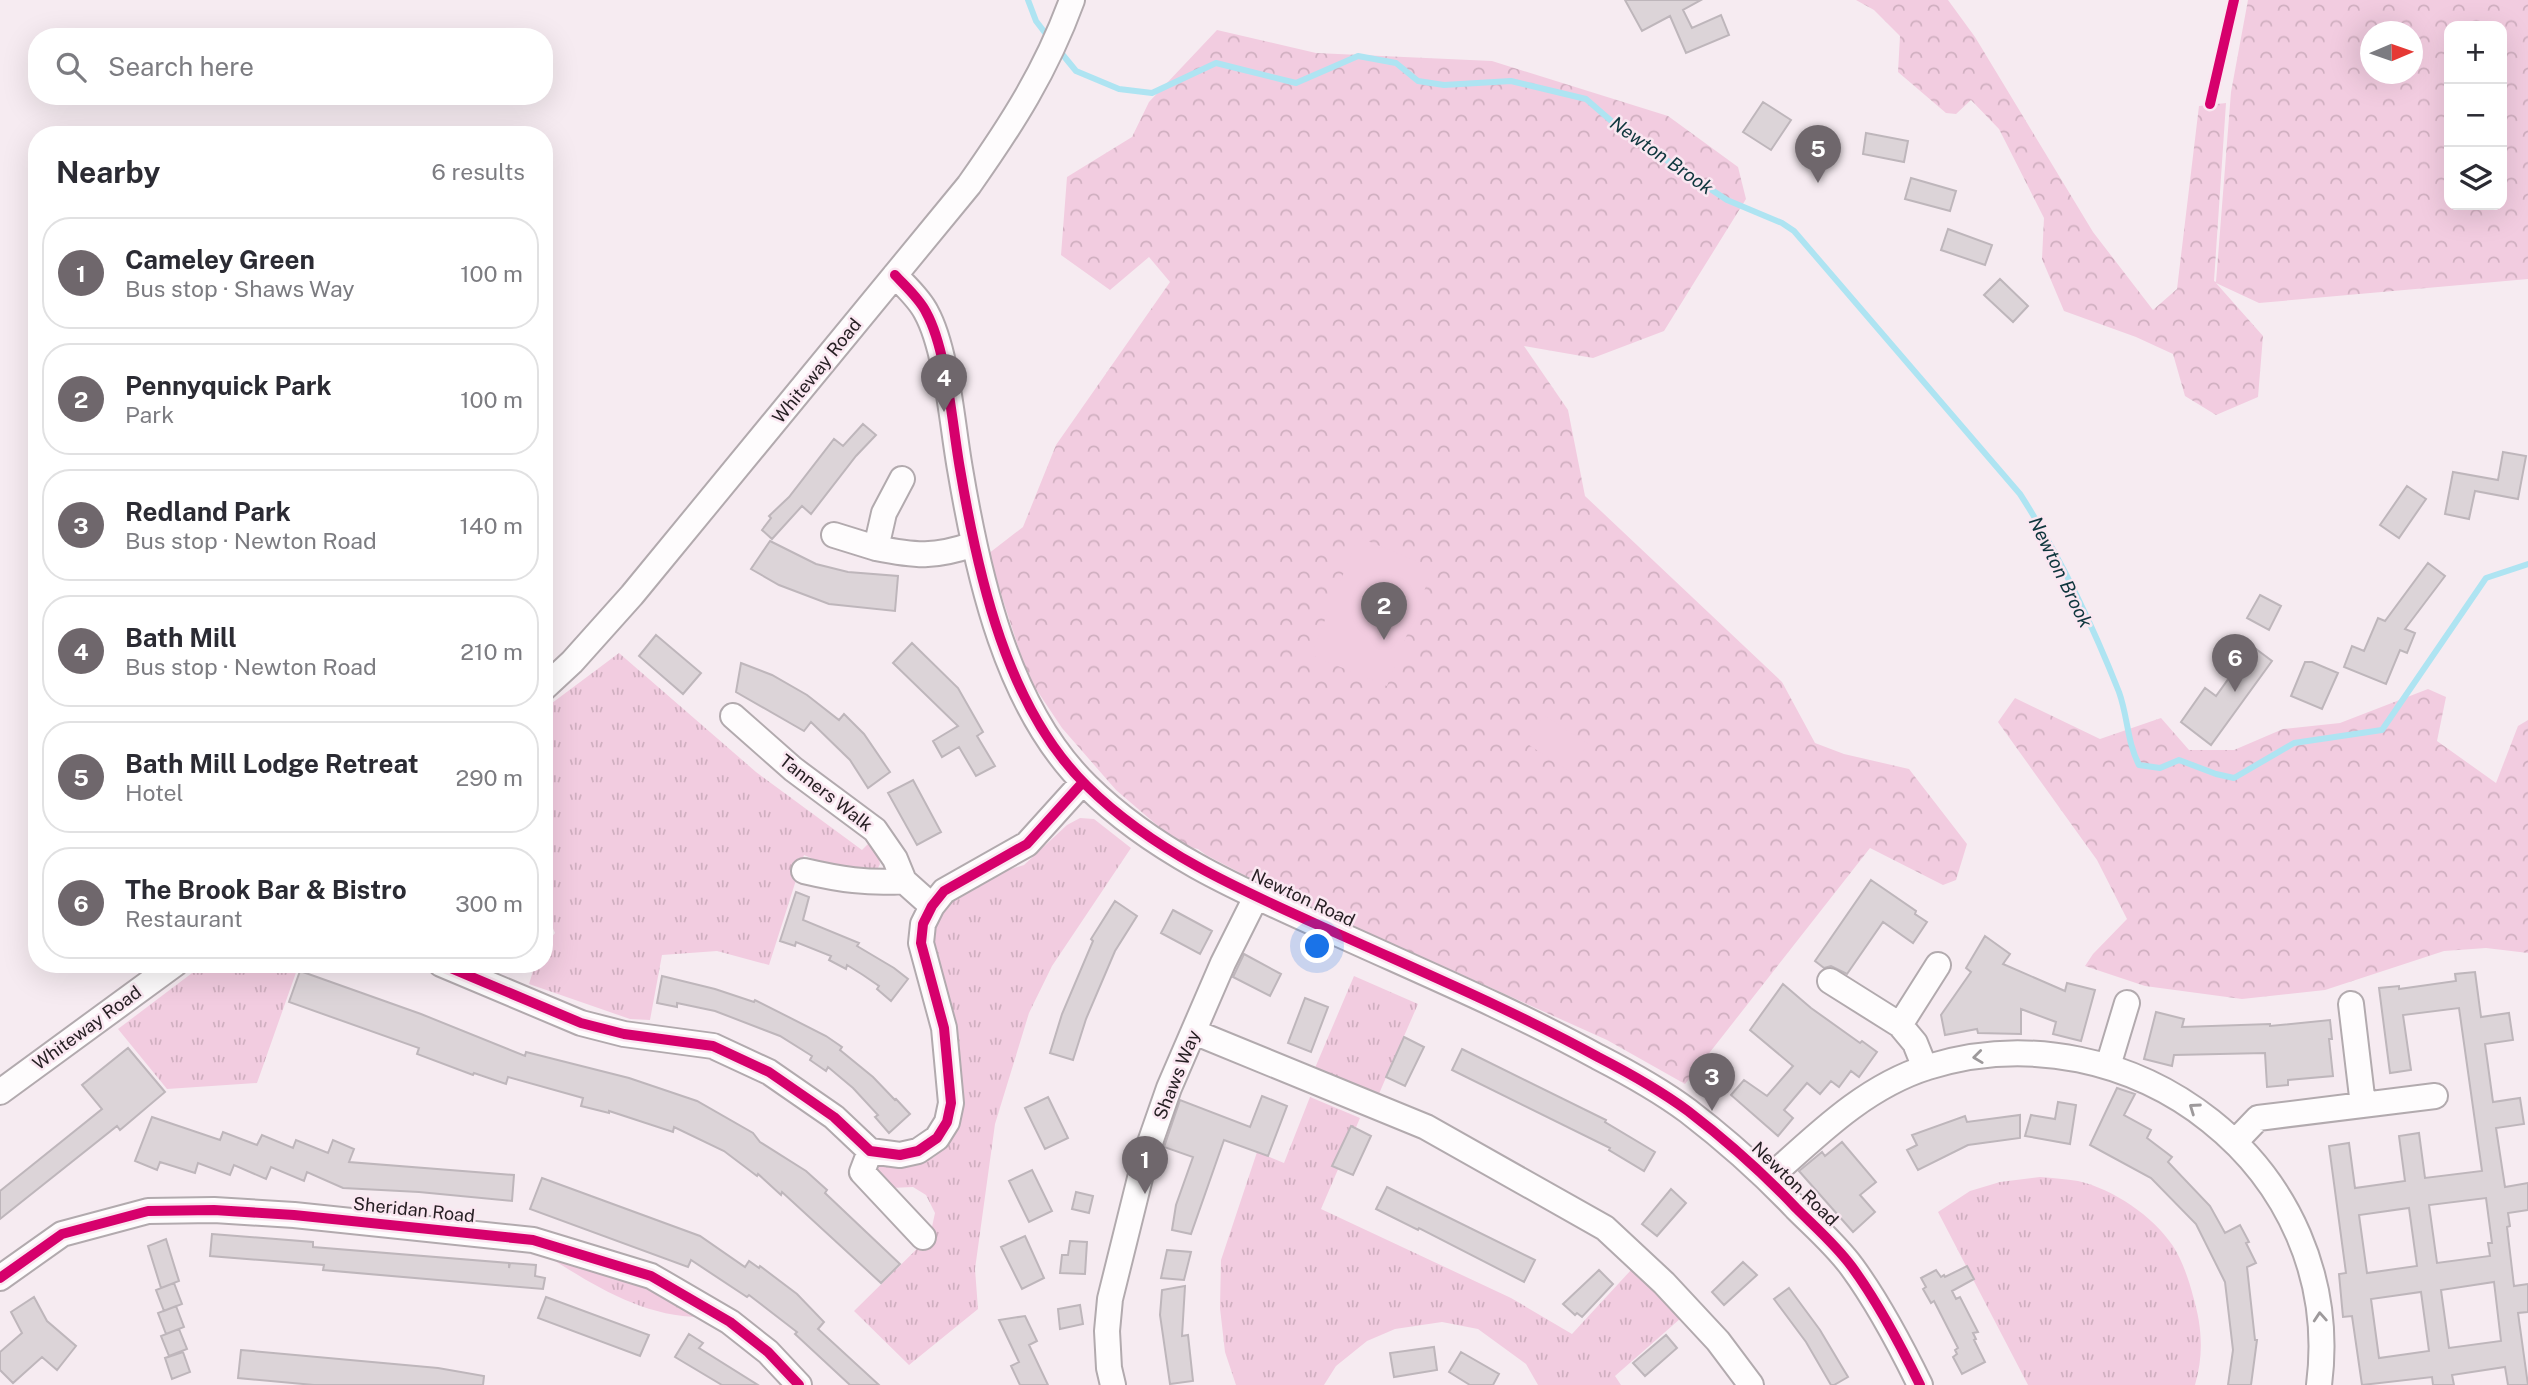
<!DOCTYPE html>
<meta charset="utf-8">
<style>
body{margin:0;font-family:"Public Sans",sans-serif;background:#f2f2f3;color:#2b2b33}
.controls{position:absolute;right:21px;top:21px;display:grid;overflow:hidden;border-radius:14px;box-shadow:0 7px 28px #0002}
.controls button{width:63px;height:63px;display:grid;place-items:center;padding:0;border:0;border-bottom:2px solid #e1e1e2;background:#fff;color:#2b2b33;font:35px sans-serif}
.compass{position:absolute;left:2360px;top:21px;width:63px;height:63px;border-radius:50%;background:#fff;box-shadow:0 7px 28px #0002;rotate:88deg}
.you{position:absolute;left:1318px;top:947px;width:24px;height:24px;margin:-18px;border:5px solid #fff;border-radius:50%;background:#1a73e8;box-shadow:0 0 0 10px #1a73e833}
.badge{display:grid;place-items:center;width:46px;height:46px;border-radius:50%;background:#6f676c;color:#fff;font-size:23px;font-weight:700}
.pin{position:absolute;translate:-50% -58px;filter:drop-shadow(0 2px 4px #0008)}
.pin::after{content:'';position:absolute;top:37px;width:24px;height:21px;background:inherit;clip-path:polygon(0 0,100% 0,50% 100%)}
.list{margin:0;padding:0;list-style:none}
h2{display:flex;justify-content:space-between;align-items:center;height:91px;margin:0;padding:0 28px;font-size:30px}
h2 small{font-size:23px;font-weight:400;color:#7c7c81}
.list li{display:grid;grid-template-columns:46px 1fr auto;gap:21px;align-items:center;box-sizing:border-box;height:112px;margin:0 14px 14px;padding:0 14px;border:2px solid #e1e1e2;border-radius:28px}
.list b{display:block;font-size:26px;white-space:nowrap}
.list p{margin:0;font-size:23px;white-space:nowrap;color:#7c7c81}
.list em{font-size:23px;font-style:normal;color:#7c7c81}
.icon{flex:none;width:38px;height:38px;fill:none;stroke:currentColor;stroke-width:2;stroke-linecap:round;stroke-linejoin:round}
.map{position:relative;flex:none;width:2528px;height:1385px;overflow:hidden}
.search{position:absolute;background:#fff;box-shadow:0 7px 28px #0002;left:28px;top:28px;width:525px;height:77px;display:flex;align-items:center;gap:18px;box-sizing:border-box;padding:0 24px;border-radius:28px;color:#7c7c81;font-size:26px}
.panel{position:absolute;background:#fff;box-shadow:0 7px 28px #0002;left:28px;top:126px;width:525px;height:847px;border-radius:28px}
.map>svg:first-child{display:block}
</style>
<div class="map">
<svg width="2528" height="1385" viewBox="0 0 2528 1385">
<defs>
<pattern id="grass-tufts" width="24" height="20" patternUnits="userSpaceOnUse" patternTransform="scale(1.75)"><rect width="24" height="20" fill="#f2cce0"/><path d="M3 7l-1-3M5 7V3M7 7l1-3M15 17l-1-3M17 17v-4M19 17l1-3" fill="none" stroke="#d0afc0"/></pattern>
<pattern id="forest-crowns" width="20" height="18" patternUnits="userSpaceOnUse" patternTransform="scale(1.75)"><rect width="20" height="18" fill="#f2cce0"/><path d="M2 6a3 3 0 1 1 6 0M12 15a3 3 0 1 1 6 0" fill="none" stroke="#d0afc0"/></pattern>
</defs>
<rect width="100%" height="100%" fill="#f6ebf1"/>
<path fill="url(#grass-tufts)" d="M619,653L756,772L862,850L870,842L878,854L880,864L877,870C853,874 826,865 804,855L769,965L717,951L662,955L650,1020L630,1019L529,984L533,971L528,968L531,964H544V947L555,933L544,908V709Z
M1080,818L1094,819L1131,848L1052,966L1029,1013L995,1124L975,1269L978,1309L909,1365L854,1311L930,1236L935,1213L926,1195L913,1187L890,1188L881,1181L877,1167L914,1163L934,1157L950,1141L930,944L935,912L962,884L1024,865L1067,825Z
M204,964H299L257,1083L167,1089L118,1029Z
M1354,976L1418,1004L1378,1096L1315,1068Z
M1310,1097L1360,1118L1321,1209L1511,1298L1572,1334L1631,1270L1681,1318L1615,1376L1621,1385H1538L1526,1364L1478,1329L1442,1322L1395,1329L1367,1341L1336,1366L1324,1385H1236L1225,1352L1220,1308L1221,1260L1257,1152L1284,1163Z
M2040,1177C2053,1178 2066,1179 2078,1181C2113,1189 2153,1216 2173,1246C2182,1260 2189,1280 2193,1296C2202,1326 2204,1354 2195,1385H2028L1938,1212L1970,1191L2000,1182Z
M536,1249L619,1273L703,1317C641,1318 587,1281 536,1249Z"/>
<path fill="url(#forest-crowns)" fill-rule="evenodd" d="M1856,0H1948L1975,37L2093,232L2153,310L2177,289L2199,106L2226,103L2214,281L2216,282L2231,92L2248,0H2528V279L2259,303L2216,283L2263,336L2258,397L2216,415L2185,396L2173,354L2136,337L2064,311L2042,259L2044,218L1999,129L1971,100L1956,114L1946,113L1898,72L1900,36L1874,10ZM2449,26H2502V205H2449ZM2370,32H2412V74H2370Z
M1217,30L1316,53L1492,61L1668,116L1738,167L1746,199L1664,331L1593,358L1524,346L1568,410L1585,496L1782,682L1815,743L1844,754L1909,769L1967,844L1956,880L1943,885L1870,848L1685,1084L1607,1040L1269,888L1206,855L1198,849L1189,847L1172,838L1116,790L1062,728L1028,677L988,554L1023,527L1056,445L1170,282L1149,257L1110,290L1061,255L1067,177L1132,137L1149,102Z
M2428,689L2446,697L2437,741L2496,783L2518,726L2528,720V953L2486,948L2444,951L2325,990L2242,999L2145,986L2085,966L2093,954L2127,919L2097,860L1998,722L2015,698L2100,739L2161,718L2189,750H2234L2283,729L2340,723Z"/>
<path fill="#f2cce0" d="M1358,537L1433,568L1387,686L1311,655Z
M1544,715L1588,744L1570,772L1526,743Z"/>
<g fill="none" stroke-linecap="round" stroke-linejoin="round">
<path stroke="#aee4f2" stroke-width="6" d="M1028,0L1036,21L1049,38
M1058,49L1076,71L1119,89L1152,93L1216,63L1296,83L1358,56L1396,63L1418,81L1444,85L1511,81L1586,99L1624,132L1727,200L1782,223L1794,231L2020,494C2060,556 2092,624 2119,692C2128,717 2127,742 2139,765L2160,768L2179,760L2216,774L2234,778L2294,743L2382,730L2486,578L2528,564"/>
</g>
<path fill="#dcd4d8" stroke="#beb6bb" stroke-width="2" fill-rule="evenodd" d="M1625,0H1701L1683,10L1692,28L1721,15L1729,35L1686,53L1670,16L1642,31Z
M1763,102L1791,120L1771,150L1743,132Z
M1866,133L1908,141L1904,162L1863,154Z
M1911,178L1956,191L1950,211L1905,199Z
M1948,229L1992,245L1985,265L1941,250Z
M2000,279L2028,306L2013,322L1984,295Z
M863,424L876,435L856,456L811,514L802,506L772,539L762,530L771,518L769,516L789,497L834,439L843,446Z
M2503,452L2526,456L2518,499L2475,491L2469,519L2445,514L2453,472L2498,480Z
M2407,486L2426,499L2399,538L2380,525Z
M770,541L816,564L848,572L898,576L895,611L829,604L779,585L751,569Z
M2428,563L2445,576L2405,629L2415,633L2407,653L2400,650L2386,684L2344,667L2352,646L2364,651L2378,618L2385,621Z
M2260,595L2281,606L2269,630L2247,618Z
M656,635L701,673L683,694L639,656Z
M912,643L958,688L983,732L977,736L995,766L976,776L959,747L942,757L933,741L958,726L893,663Z
M2252,646L2272,661L2211,745L2181,722L2205,688L2216,696Z
M2305,662H2312L2338,673L2322,709L2291,696Z
M741,663L772,675L807,695L839,720L844,714L864,734L890,772L868,788L850,760L811,722L804,731L736,692Z
M913,780L941,832L917,845L888,793Z
M1871,880L1916,911L1915,914L1927,922L1913,943L1883,922L1847,974L1831,966L1824,968L1815,961Z
M796,892L809,897L803,920L859,943L857,946L894,968L908,979L891,1001L877,989L879,986L863,975L847,965L846,969L829,960L831,956L796,942L795,946L780,941Z
M1115,901L1137,916L1115,951L1086,1019L1073,1060L1050,1053L1062,1014L1093,941L1091,939Z
M1173,910L1212,931L1200,954L1161,933Z
M1985,936L2010,954L2003,964L2065,991L2067,983L2095,990L2081,1041L2053,1034L2056,1022L2021,1009V1034L1978,1033L1977,1029L1945,1035L1941,1015L1971,972L1966,968Z
M1244,954L1281,974L1270,996L1233,977Z
M300,971L421,1014L525,1056L526,1052L629,1078L697,1101L753,1133L760,1142L806,1171L827,1190L825,1193L900,1264L881,1283L782,1192L781,1195L758,1174L757,1176L724,1151L674,1127L673,1132L609,1111V1113L581,1106L583,1098L508,1077L506,1084L474,1073L473,1075L417,1054L419,1048L289,1002Z
M2475,972L2481,1017L2509,1013L2513,1040L2485,1044L2493,1102L2520,1098L2524,1124L2496,1128L2505,1187L2528,1183V1210L2508,1213L2510,1226L2507,1227L2514,1286L2528,1284V1312L2518,1313L2528,1385H2508L2505,1367L2452,1375L2454,1385H2433L2432,1377L2362,1385L2352,1316L2343,1317L2339,1274L2346,1273L2329,1146L2349,1143L2355,1188L2405,1181L2399,1136L2419,1133L2425,1178L2482,1171L2459,1008L2403,1015L2411,1070L2390,1073L2379,988L2399,986V989L2456,981L2455,974ZM2486,1198L2492,1243H2488L2490,1256L2437,1263L2429,1205ZM2409,1208L2417,1266L2367,1273L2359,1215ZM2494,1282L2501,1341L2449,1348L2441,1290ZM2421,1292L2429,1351L2379,1358L2371,1299Z
M662,976L715,989L754,1002L755,1000L826,1036L842,1047L840,1050L873,1077L895,1100L896,1099L910,1114L889,1133L875,1117L878,1115L853,1088L828,1067L826,1071L810,1060L812,1056L780,1036L715,1011L677,1003V1007L657,1003Z
M1783,984L1811,1008L1860,1043L1862,1041L1877,1052L1859,1077L1851,1071L1839,1087L1831,1081L1820,1094L1807,1083L1784,1110L1793,1118L1778,1136L1731,1095L1744,1080L1767,1096L1793,1066L1750,1030Z
M1305,998L1328,1007L1311,1052L1288,1043Z
M2156,1012L2184,1019L2182,1027L2270,1024V1026L2330,1020L2332,1039H2329L2333,1076L2288,1080V1085L2267,1087L2265,1053L2174,1055L2172,1066L2144,1059Z
M1404,1037L1424,1047L1405,1086L1386,1077Z
M128,1048L165,1092L120,1130L117,1126L0,1219V1191L102,1109L82,1085Z
M1462,1049L1606,1120L1605,1122L1655,1152L1644,1171L1609,1150L1610,1148L1452,1070Z
M2117,1088L2135,1094L2124,1115L2151,1130L2147,1138L2172,1157L2168,1162L2210,1206L2225,1233L2240,1225L2249,1242L2246,1243L2256,1263L2247,1267L2255,1340H2257L2251,1385H2228L2233,1350L2225,1282L2196,1224L2151,1178L2090,1145Z
M1262,1096L1287,1106L1268,1156L1224,1140L1191,1234L1172,1230L1176,1205L1193,1157L1164,1147L1180,1100L1250,1127Z
M1048,1097L1068,1138L1045,1149L1025,1108Z
M2058,1102L2076,1105L2070,1144L2025,1136L2031,1115L2055,1119Z
M2020,1115V1138L1968,1145L1918,1170L1907,1150L1917,1145L1912,1135L1965,1116L1967,1122Z
M152,1117L220,1140L223,1132L257,1145L262,1135L293,1148L296,1140L328,1153L333,1140L354,1149L349,1162L514,1175L512,1201L419,1192L343,1188L307,1172L304,1181L271,1167L266,1179L234,1165L230,1175L198,1163L195,1173L160,1162L157,1170L135,1161Z
M1351,1126L1371,1136L1353,1175L1332,1166Z
M1842,1142L1876,1182L1860,1195L1875,1212L1853,1232L1799,1171L1822,1152L1825,1156Z
M1032,1170L1052,1211L1029,1222L1009,1181Z
M542,1178L700,1236L745,1267L749,1261L759,1268L760,1266L797,1294L824,1322L818,1329L879,1385H850L795,1334L797,1332L749,1295L747,1297L691,1260L688,1267L530,1209Z
M1387,1187L1535,1260L1524,1282L1419,1228L1418,1230L1376,1209Z
M1671,1189L1686,1203L1657,1236L1642,1224Z
M1076,1192L1093,1196L1089,1213L1072,1209Z
M212,1234L313,1242V1247L509,1263V1268L510,1263L536,1265L535,1276L545,1278L543,1289L323,1270L324,1265L210,1256Z
M1025,1236L1044,1278L1022,1289L1001,1247Z
M166,1239L179,1281L161,1288L148,1246Z
M1070,1241L1087,1242L1085,1274L1060,1273L1062,1255H1068Z
M1167,1250L1191,1252L1184,1280L1161,1278Z
M1743,1262L1757,1275L1724,1305L1712,1292Z
M1967,1266L1974,1279L1952,1291L1956,1299L1960,1297L1978,1332L1973,1333L1976,1339L1974,1340L1985,1362L1962,1374L1953,1357L1957,1354L1955,1350L1958,1348L1934,1301L1931,1303L1923,1289L1926,1287L1921,1278L1936,1270L1941,1277L1944,1275L1945,1277Z
M1599,1270L1613,1284L1582,1317L1577,1313L1575,1315L1563,1304Z
M174,1283L182,1304L164,1311L156,1290Z
M1185,1286L1182,1336L1188,1335L1193,1381L1170,1384L1160,1315L1162,1290Z
M1789,1288L1820,1330L1848,1377L1834,1385H1831L1806,1342L1774,1299Z
M34,1297L47,1321L76,1346L57,1370L42,1357L13,1383L0,1370V1352L22,1333L11,1312Z
M546,1297L649,1335L640,1356L538,1318Z
M1080,1305L1083,1324L1060,1329L1058,1309Z
M176,1306L184,1327L166,1334L158,1313Z
M1025,1316L1037,1341L1029,1345L1048,1385H1020L1011,1366L1019,1362L999,1320Z
M179,1329L187,1349L169,1356L161,1336Z
M689,1334L703,1343L699,1348L758,1385H722L675,1357Z
M1666,1335L1677,1348L1645,1376L1633,1363Z
M1434,1347L1437,1370L1394,1377L1390,1353Z
M241,1350L438,1368L484,1376L483,1385H314L238,1378Z
M183,1352L190,1372L172,1379L165,1358Z
M1461,1352L1499,1374L1493,1385H1470L1449,1372Z"/>
<g fill="none" stroke-linecap="round" stroke-linejoin="round">
<g stroke="#b2aaae" stroke-width="28">
<path id="minor" d="M895,275C905,286 919,298 926,312C947,350 952,424 960,469C978,576 1007,708 1087,786C1159,857 1252,895 1343,936C1429,975 1516,1012 1598,1057C1629,1073 1661,1091 1688,1111C1727,1141 1763,1173 1796,1208C1815,1227 1836,1245 1852,1267C1879,1304 1900,1344 1920,1385
M902,479L884,513L876,548C916,556 934,558 974,544
M834,535L876,548
M544,688L572,662L632,595L969,185C1012,124 1046,71 1072,0
M733,716L793,769L875,830L895,859L904,881L932,906
M804,871C838,879 869,884 904,881
M441,964L581,1023L624,1034L713,1046L769,1072L834,1117L870,1151L900,1155L918,1151L937,1138L947,1122L951,1103L944,1028L921,943L923,924L932,906L944,891L1027,844L1083,782
M1830,981L1900,1025L1938,965
M2351,1004L2363,1105
M1900,1025L1915,1043L1925,1068
M1194,1032L1426,1127L1605,1228L1664,1283L1718,1341L1751,1385
M2108,1066L2127,1003
M0,1092L175,964
M2235,1142L2258,1118L2435,1096
M870,1151L862,1172L923,1237
M1768,1179C1816,1136 1864,1087 1928,1067C2132,1004 2347,1168 2319,1385
M0,1278L62,1234L148,1211L214,1210L294,1215L533,1240L651,1276L730,1322L768,1352L799,1385
M1113,1385L1109,1368L1107,1331L1110,1299L1146,1154L1169,1088L1223,963L1256,897"/>
</g>
<use href="#minor" stroke="#fefcfd" stroke-width="24"/>
<g stroke="#fae7f1" stroke-width="15">
<path id="cycleway" d="M2210,104L2234,0
M895,275C905,286 919,298 926,312C947,350 952,424 960,469C978,576 1007,708 1087,786C1159,857 1252,895 1343,936C1429,975 1516,1012 1598,1057C1629,1073 1661,1091 1688,1111C1727,1141 1763,1173 1796,1208C1815,1227 1836,1245 1852,1267C1879,1304 1900,1344 1920,1385
M441,964L581,1023L624,1034L713,1046L769,1072L834,1117L870,1151L900,1155L918,1151L937,1138L947,1122L951,1103L944,1028L921,943L923,924L932,906L944,891L1027,844L1083,782
M0,1278L62,1234L148,1211L214,1210L294,1215L533,1240L651,1276L730,1322L768,1352L799,1385"/>
</g>
<use href="#cycleway" stroke="#d6006c" stroke-width="10"/>
</g>
<defs><path id="oneway-chevron" d="M-2-3.5L2.5 0L-2 3.5" fill="none" stroke-width="1.6" stroke-linecap="round" stroke-linejoin="round" transform="scale(1.75)"/></defs>
<g stroke="#9d999b">
<use href="#oneway-chevron" transform="translate(1978 1057) rotate(173)"/>
<use href="#oneway-chevron" transform="translate(2194 1108) rotate(-145)"/>
<use href="#oneway-chevron" transform="translate(2320 1317) rotate(-94)"/>
</g>
<g text-anchor="middle" stroke-width="5" stroke-linejoin="round" paint-order="stroke">
<g font-size="18" fill="#272024" stroke="#fae7f1">
<text transform="translate(817 371) rotate(-51)" y="6">Whiteway Road</text>
<text transform="translate(826 793) rotate(38)" y="6">Tanners Walk</text>
<text transform="translate(1303 898) rotate(25)" y="6">Newton Road</text>
<text transform="translate(87 1028) rotate(-36)" y="6">Whiteway Road</text>
<text transform="translate(1177 1075) rotate(-68)" y="6">Shaws Way</text>
<text transform="translate(1795 1184) rotate(44)" y="6">Newton Road</text>
<text transform="translate(414 1210) rotate(6)" y="6">Sheridan Road</text>
</g>
<g font-size="19" font-style="italic" fill="#0e363d" stroke="#fae7f1">
<text transform="translate(1662 155) rotate(35)" y="7">Newton Brook</text>
<text transform="translate(2061 572) rotate(64)" y="7">Newton Brook</text>
</g>
</g>
</svg>
<div class="controls">
<button>+</button>
<button>−</button>
<button><svg class="icon" aria-label="layers" viewBox="0 0 24 24"><path d="M12 4l9 5-9 5-9-5zM3 14l9 5 9-5"/></svg></button>
</div>
<svg class="compass" viewBox="-18 -18 36 36"><path d="M0-13l5 13h-10z" fill="#e53935"/><path d="M0 13l5-13h-10z" fill="#7c7c81"/></svg>
<div class="you"></div>
<div class="pin badge" style="left:1145px;top:1194px">1</div>
<div class="pin badge" style="left:1384px;top:640px">2</div>
<div class="pin badge" style="left:1712px;top:1111px">3</div>
<div class="pin badge" style="left:944px;top:412px">4</div>
<div class="pin badge" style="left:1818px;top:183px">5</div>
<div class="pin badge" style="left:2235px;top:692px">6</div>
<div class="search"><svg class="icon" aria-label="search" viewBox="0 0 24 24"><circle cx="10" cy="10" r="6"/><path d="M15 15l6 6"/></svg>Search here</div>
<section class="panel">
<h2>Nearby<small>6 results</small></h2>
<ul class="list">
<li><span class="badge">1</span><div><b>Cameley Green</b><p>Bus stop · Shaws Way</p></div><em>100 m</em></li>
<li><span class="badge">2</span><div><b>Pennyquick Park</b><p>Park</p></div><em>100 m</em></li>
<li><span class="badge">3</span><div><b>Redland Park</b><p>Bus stop · Newton Road</p></div><em>140 m</em></li>
<li><span class="badge">4</span><div><b>Bath Mill</b><p>Bus stop · Newton Road</p></div><em>210 m</em></li>
<li><span class="badge">5</span><div><b>Bath Mill Lodge Retreat</b><p>Hotel</p></div><em>290 m</em></li>
<li><span class="badge">6</span><div><b>The Brook Bar &amp; Bistro</b><p>Restaurant</p></div><em>300 m</em></li>
</ul>
</section>
</div>
